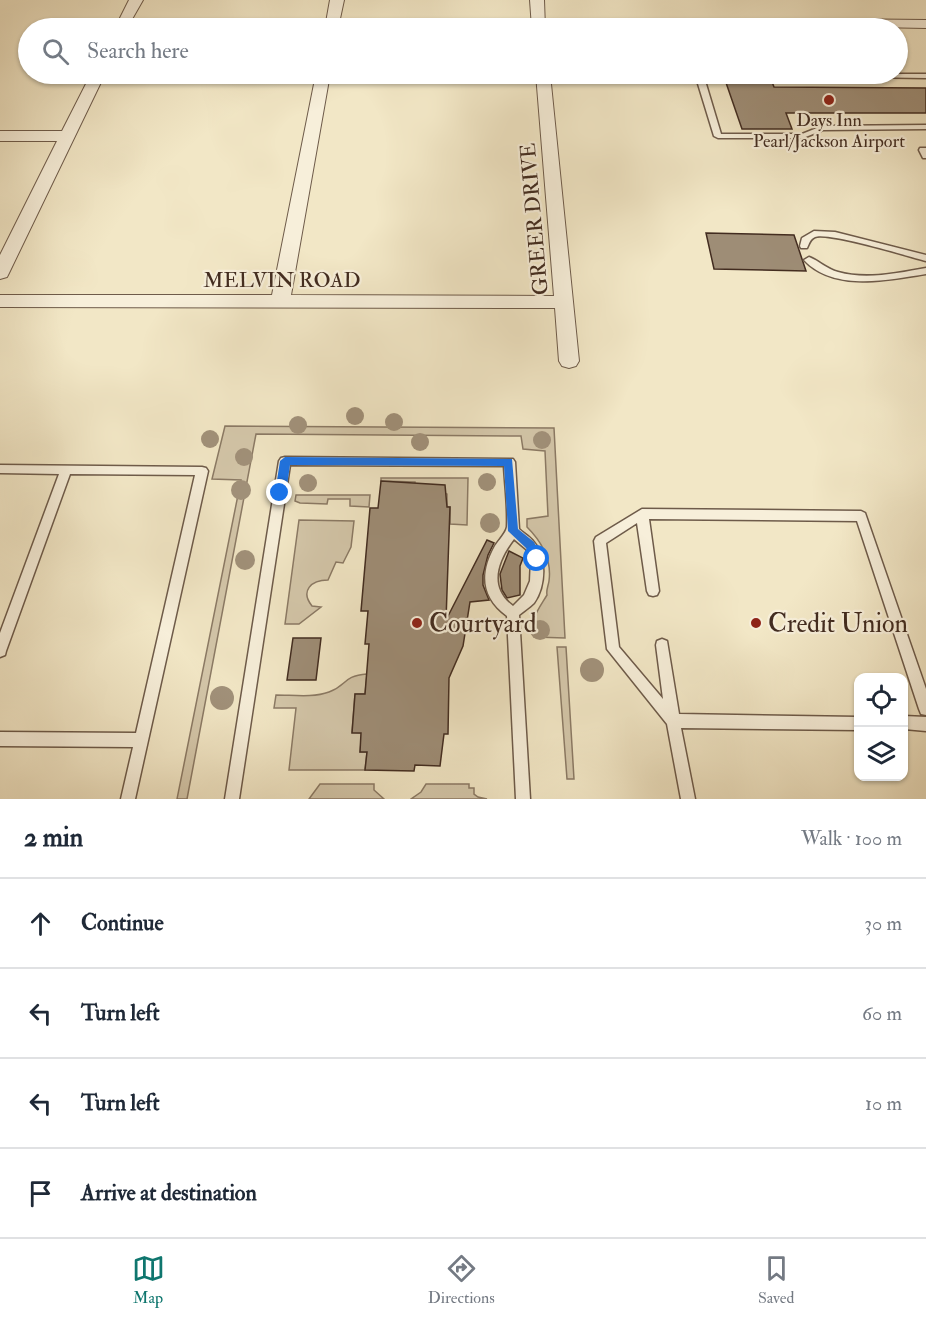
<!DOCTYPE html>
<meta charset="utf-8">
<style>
body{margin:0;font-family:"IM FELL Double Pica",serif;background:#f6f6f7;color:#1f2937}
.controls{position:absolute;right:18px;bottom:18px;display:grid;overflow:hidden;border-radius:12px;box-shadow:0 2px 4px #0004}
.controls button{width:54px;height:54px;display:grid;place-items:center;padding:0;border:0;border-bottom:2px solid #e0e1e3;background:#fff;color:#1f2937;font:30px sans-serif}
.stop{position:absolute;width:18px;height:18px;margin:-14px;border:4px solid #1a73e8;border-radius:50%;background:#fff}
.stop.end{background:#1a73e8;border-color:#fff;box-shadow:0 2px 6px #0008}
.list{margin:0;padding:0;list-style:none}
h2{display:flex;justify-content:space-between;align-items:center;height:78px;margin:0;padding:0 24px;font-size:26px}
h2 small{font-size:20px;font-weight:400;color:#747a83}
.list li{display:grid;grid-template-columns:39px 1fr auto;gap:18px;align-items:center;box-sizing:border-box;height:90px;padding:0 24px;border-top:2px solid #e0e1e3}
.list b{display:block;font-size:22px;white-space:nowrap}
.list em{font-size:20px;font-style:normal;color:#747a83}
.icon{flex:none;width:33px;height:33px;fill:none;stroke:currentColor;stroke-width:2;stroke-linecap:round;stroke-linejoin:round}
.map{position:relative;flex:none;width:926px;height:799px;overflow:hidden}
.search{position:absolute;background:#fff;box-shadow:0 2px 4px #0004;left:18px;right:18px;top:18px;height:66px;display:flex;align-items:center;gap:15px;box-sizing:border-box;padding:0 21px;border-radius:33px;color:#747a83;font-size:22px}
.sheet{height:438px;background:#fff}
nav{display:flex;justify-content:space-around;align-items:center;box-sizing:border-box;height:84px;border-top:2px solid #e0e1e3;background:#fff;font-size:16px;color:#747a83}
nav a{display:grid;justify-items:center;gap:3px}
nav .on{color:#0f766e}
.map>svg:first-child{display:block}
</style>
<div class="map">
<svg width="926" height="799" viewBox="0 0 926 799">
<rect width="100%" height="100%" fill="#f2e7c6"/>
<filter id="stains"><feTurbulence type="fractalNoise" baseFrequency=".00333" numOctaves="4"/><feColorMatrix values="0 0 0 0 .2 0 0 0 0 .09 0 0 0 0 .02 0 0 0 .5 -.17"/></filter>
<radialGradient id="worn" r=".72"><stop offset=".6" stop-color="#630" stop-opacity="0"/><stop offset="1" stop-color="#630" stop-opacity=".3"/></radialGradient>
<path fill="#d4c7aa" stroke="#8b7a65" stroke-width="1.5" d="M225,426L554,428L565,638L534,637C527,623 540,607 547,595C546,590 548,587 549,581C552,559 542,542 527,527V519L548,516L545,451L523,449L521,436L256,434L187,799H177L241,480L212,479Z
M381,478H468L467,525L450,524V507H447V494L415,485V482L381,481Z
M296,495H370L369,507L350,506V499H328L327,504L300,503L295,501Z
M299,520L354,521L351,547L343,563L336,562L328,580C311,580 300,591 312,606L321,607L299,624H285Z
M557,647H566L574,779H567Z
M367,674L365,694H355L352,732L362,733L360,752H367L365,770H289L296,708H274L276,695C293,695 313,698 329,692C348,685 342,676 367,674Z
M320,784H374V790L384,799H309Z
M426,784H469V788H474V794L478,797L487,799H411L421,792Z"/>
<path fill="#9e8d76" stroke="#422c20" stroke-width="1.5" d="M723,74H769L774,87L926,88V113H786L792,129H742Z
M706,233L794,235L806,271L714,269Z
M381,481L445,485L447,507H450L446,620L487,540L494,543L488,555L483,575V585L489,600L470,602L463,646L449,678L448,734H444L440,766L415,765L414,771L365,770L367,752H360L361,733H352L355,694H365L369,644H365L368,611H361L370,508H378Z
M509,551L523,558L520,566V595L507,598L502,590L500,574Z
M293,638H321L316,680H287Z"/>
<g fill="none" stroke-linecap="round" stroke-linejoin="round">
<g stroke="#6e5b4a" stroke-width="3">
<path id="service" d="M695,74H703L721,134H802L822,126L926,125V129L823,130L803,138H718L714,136Z
M790,74H926V78L793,76Z
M920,148H926V158H923L919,150Z
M814,231L835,232L926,255V261C907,256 829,232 815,237C810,239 809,244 807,248H801L800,246L802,238Z
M809,257C819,261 827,269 838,272C866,280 898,273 926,268V274C888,280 834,292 804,260Z
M285,457L513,459L515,462L519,529C523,533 529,536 533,541C547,556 546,586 534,603C530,607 524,611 519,615L530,799H516L507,616C481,597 480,573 495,546C499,540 506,533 507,527C508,507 505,486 504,466L290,465L239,799H225L279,461L281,458ZM514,539L526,549L531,559L530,581L524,595L513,606C487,587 498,560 514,539Z
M0,465L202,467L206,468L208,471L135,799H121L133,747L0,746V732L136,733L195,475L70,474L6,651L5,655L0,657V633L59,474L0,473Z
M642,509L861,511L865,513L926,689V715L921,714L919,709L857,521L649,519L659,591L657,595L653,596L649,595L647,591L637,523L606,543L619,647L663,699L656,645L657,641L662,639L667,641L679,714L858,717V730L681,728L695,799H681L667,724L607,649L594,541L596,537Z
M904,716L926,717V731L904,729Z"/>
</g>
<g stroke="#6e5b4a" stroke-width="2">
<path id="minor" d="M129,0H143L127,28H115Z
M330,0H344L338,28H325Z
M530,0H544L545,28H532Z
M829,19L926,20V28L824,26L822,23Z
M91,74H105L9,273L7,277L0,279V255L57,141H0V131H62Z
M316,74H330L291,295L554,296L536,74H550L579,361L576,366L569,368L562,366L559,361L555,308L0,307V295H272Z"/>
</g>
<use href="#service" fill="#f7efda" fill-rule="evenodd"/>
<use href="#minor" fill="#f7efda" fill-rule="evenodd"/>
</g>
<g fill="#a1917a">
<circle cx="355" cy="416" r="9"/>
<circle cx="394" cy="422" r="9"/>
<circle cx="298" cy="425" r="9"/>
<circle cx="210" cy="439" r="9"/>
<circle cx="542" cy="440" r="9"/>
<circle cx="420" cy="442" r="9"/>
<circle cx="244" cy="457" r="9"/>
<circle cx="487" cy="482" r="9"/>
<circle cx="308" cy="483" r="9"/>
<circle cx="241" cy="490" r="10"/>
<circle cx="490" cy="523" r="10"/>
<circle cx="245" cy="560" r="10"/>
<circle cx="540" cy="630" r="10"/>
<circle cx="592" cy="670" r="12"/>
<circle cx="222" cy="698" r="12"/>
</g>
<path fill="#1a73e8" d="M285,457L512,459L518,529L534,542L543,559L537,564L533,562L526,548L508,531L504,466L290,465L286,493L280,497L275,493L280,461Z"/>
<g fill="#8f2418" stroke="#f7efda" stroke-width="2">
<circle cx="829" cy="100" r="6"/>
<circle cx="417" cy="623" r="6"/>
<circle cx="756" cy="623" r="6"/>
</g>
<g text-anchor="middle" stroke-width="4.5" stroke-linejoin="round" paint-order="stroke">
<g font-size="18" fill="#422c20" stroke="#f7efda">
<text x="829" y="126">Days Inn<tspan x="829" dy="21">Pearl/Jackson Airport</tspan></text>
</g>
<g font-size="21" fill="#422c20" stroke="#f7efda">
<text transform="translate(534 219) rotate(-95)" y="7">GREER DRIVE</text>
<text x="282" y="287">MELVIN ROAD</text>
</g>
<g font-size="26" fill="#422c20" stroke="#f7efda" text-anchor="start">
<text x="429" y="632">Courtyard</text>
<text x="768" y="632">Credit Union</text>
</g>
</g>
<rect width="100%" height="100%" filter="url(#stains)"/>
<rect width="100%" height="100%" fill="url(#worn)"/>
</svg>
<div class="controls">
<button><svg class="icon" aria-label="locate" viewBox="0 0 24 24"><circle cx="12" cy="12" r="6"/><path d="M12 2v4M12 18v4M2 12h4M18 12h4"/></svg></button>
<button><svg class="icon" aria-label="layers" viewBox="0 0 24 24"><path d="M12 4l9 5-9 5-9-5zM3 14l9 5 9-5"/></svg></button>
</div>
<div class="stop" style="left:537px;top:559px"></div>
<div class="stop end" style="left:280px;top:493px"></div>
<div class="search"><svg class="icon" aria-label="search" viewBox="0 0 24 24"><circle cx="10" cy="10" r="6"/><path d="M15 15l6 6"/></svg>Search here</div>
</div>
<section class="sheet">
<h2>2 min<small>Walk · 100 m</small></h2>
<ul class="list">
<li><svg class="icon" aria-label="ahead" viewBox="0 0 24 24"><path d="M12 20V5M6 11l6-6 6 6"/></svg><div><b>Continue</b></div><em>30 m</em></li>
<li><svg class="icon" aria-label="left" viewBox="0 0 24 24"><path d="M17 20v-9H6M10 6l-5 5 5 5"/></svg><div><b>Turn left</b></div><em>60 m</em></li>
<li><svg class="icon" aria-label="left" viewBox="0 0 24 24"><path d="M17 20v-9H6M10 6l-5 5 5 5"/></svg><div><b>Turn left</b></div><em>10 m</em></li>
<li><svg class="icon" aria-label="arrive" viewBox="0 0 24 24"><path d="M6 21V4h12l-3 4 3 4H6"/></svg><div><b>Arrive at destination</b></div></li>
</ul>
</section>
<nav>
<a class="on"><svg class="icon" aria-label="map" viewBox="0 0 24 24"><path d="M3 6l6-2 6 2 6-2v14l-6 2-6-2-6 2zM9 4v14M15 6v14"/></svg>Map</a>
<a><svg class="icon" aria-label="directions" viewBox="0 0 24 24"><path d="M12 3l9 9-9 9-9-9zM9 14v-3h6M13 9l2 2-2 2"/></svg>Directions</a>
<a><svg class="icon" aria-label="saved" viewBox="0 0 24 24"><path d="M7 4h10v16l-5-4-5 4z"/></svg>Saved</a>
</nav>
